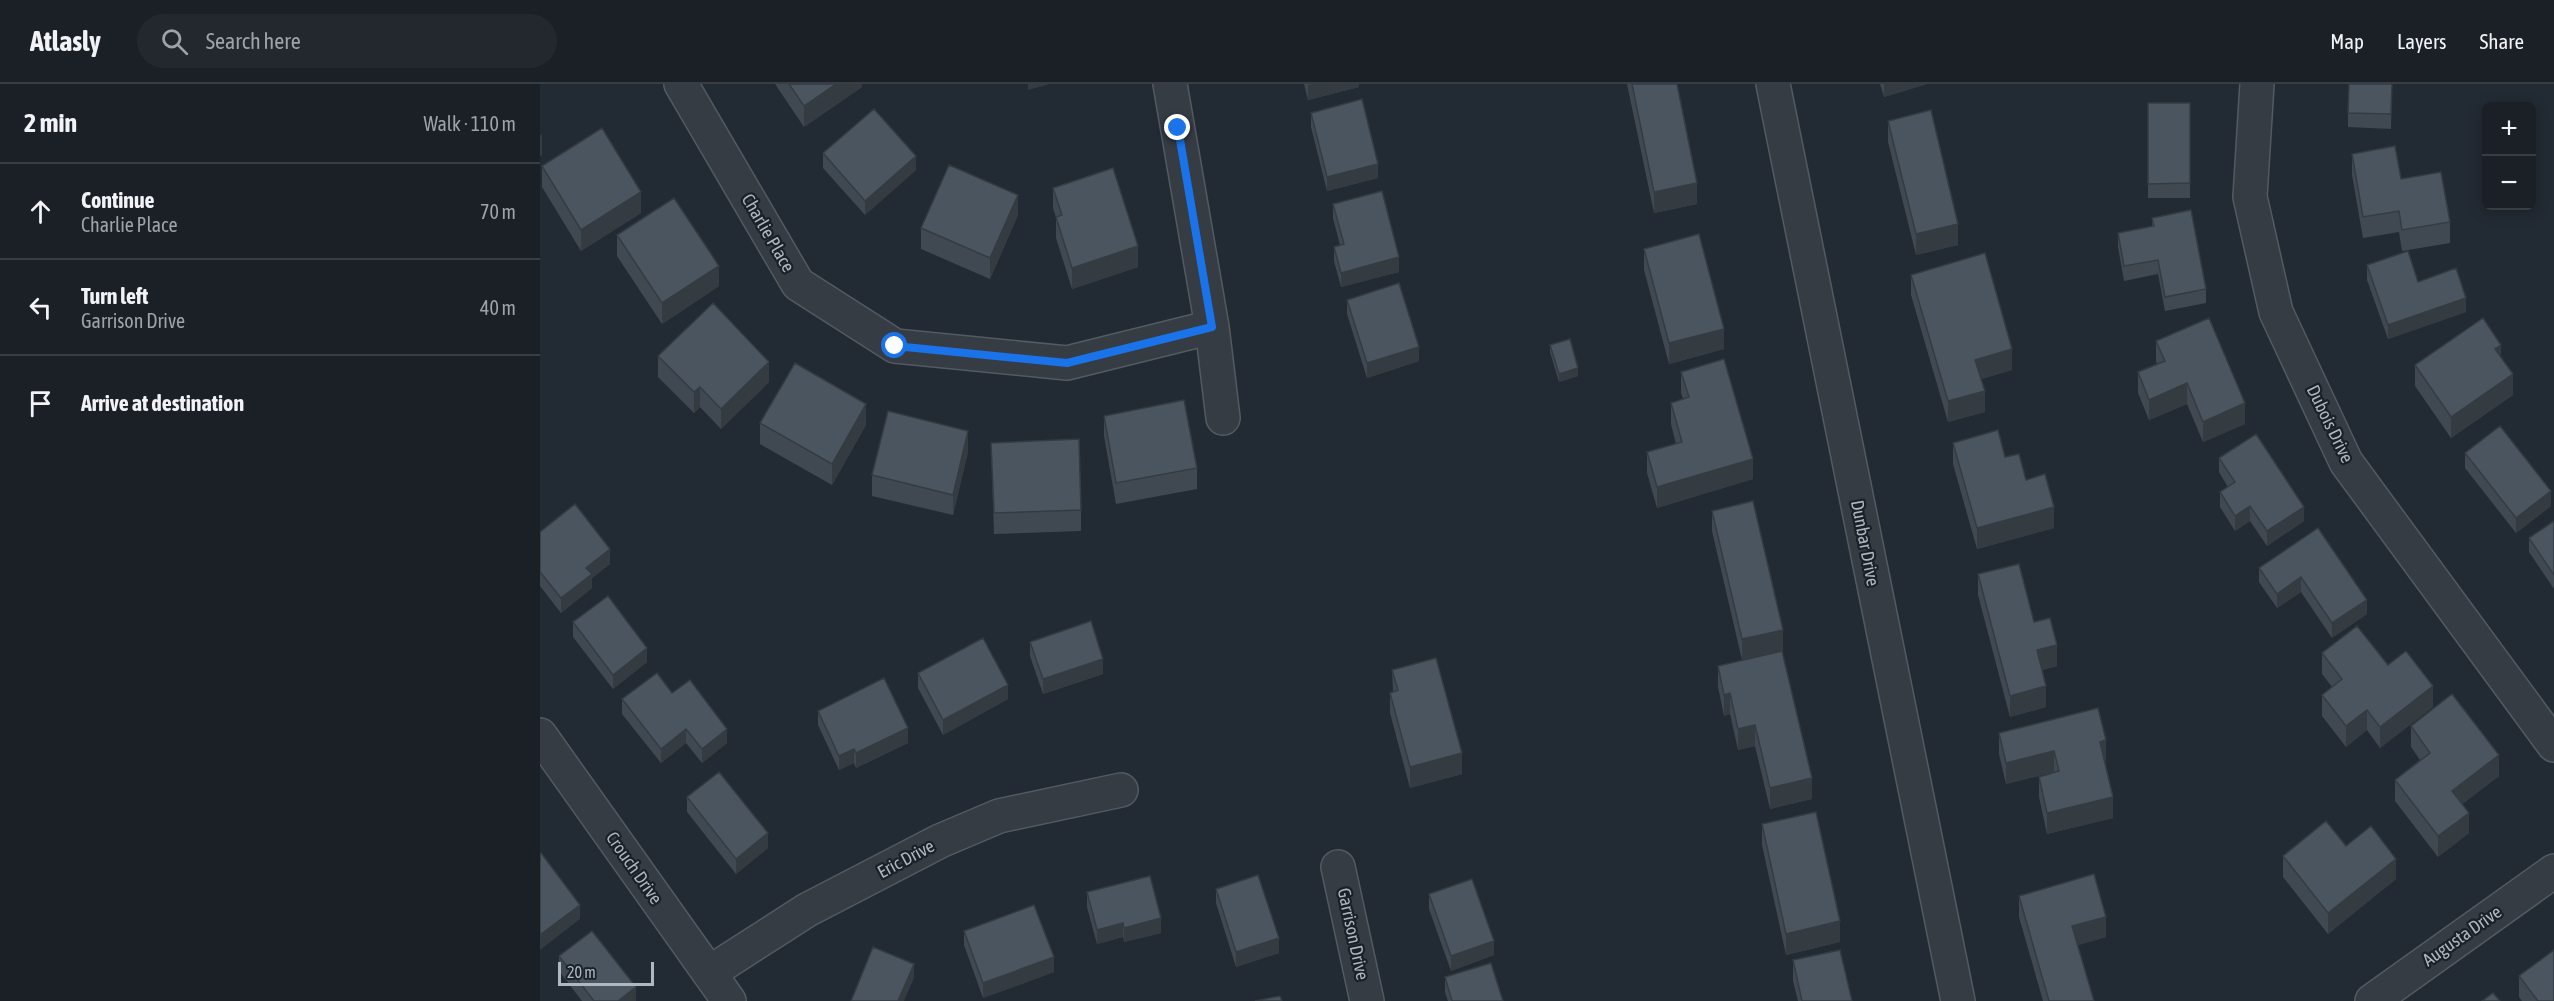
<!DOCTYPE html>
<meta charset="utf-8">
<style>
body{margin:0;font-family:"Asap Condensed",sans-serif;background:#23282e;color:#f1f3f6}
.controls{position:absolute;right:18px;top:18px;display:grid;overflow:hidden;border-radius:9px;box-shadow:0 3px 15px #0003}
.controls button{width:54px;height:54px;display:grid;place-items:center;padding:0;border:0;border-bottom:2px solid #383e43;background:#1a2026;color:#f1f3f6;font:30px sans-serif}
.scale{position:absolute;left:18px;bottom:15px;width:96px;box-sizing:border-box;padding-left:6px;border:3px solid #afb7c1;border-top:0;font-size:16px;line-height:21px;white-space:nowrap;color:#afb7c1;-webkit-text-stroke:4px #1a2128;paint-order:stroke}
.stop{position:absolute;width:18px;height:18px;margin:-14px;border:4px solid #1a73e8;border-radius:50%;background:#fff}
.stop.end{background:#1a73e8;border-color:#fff;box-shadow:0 2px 6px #0008}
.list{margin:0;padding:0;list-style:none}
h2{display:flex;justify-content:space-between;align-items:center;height:78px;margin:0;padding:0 24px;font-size:26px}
h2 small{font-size:20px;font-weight:400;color:#9fa3a7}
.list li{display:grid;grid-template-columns:39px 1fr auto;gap:18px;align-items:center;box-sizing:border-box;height:96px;padding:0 24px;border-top:2px solid #383e43}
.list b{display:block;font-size:22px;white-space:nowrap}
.list p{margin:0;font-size:20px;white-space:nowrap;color:#9fa3a7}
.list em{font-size:20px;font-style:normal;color:#9fa3a7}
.icon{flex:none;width:33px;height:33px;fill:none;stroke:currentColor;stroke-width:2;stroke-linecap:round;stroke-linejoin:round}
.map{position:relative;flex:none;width:2014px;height:917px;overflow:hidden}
header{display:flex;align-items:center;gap:36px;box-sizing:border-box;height:84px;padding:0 30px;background:#1a2026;border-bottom:2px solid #383e43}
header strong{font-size:28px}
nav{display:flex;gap:33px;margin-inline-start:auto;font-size:21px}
.search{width:420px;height:54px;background:#23282e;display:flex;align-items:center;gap:15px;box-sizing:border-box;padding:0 21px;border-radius:33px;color:#9fa3a7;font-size:22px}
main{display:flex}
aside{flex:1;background:#1a2026}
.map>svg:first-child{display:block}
</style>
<header>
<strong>Atlasly</strong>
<div class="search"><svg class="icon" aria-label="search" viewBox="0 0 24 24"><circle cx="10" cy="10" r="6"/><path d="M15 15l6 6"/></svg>Search here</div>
<nav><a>Map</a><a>Layers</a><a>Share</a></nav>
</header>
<main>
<aside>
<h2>2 min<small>Walk · 110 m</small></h2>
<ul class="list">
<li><svg class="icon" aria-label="ahead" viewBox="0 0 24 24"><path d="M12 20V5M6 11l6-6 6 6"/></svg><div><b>Continue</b><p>Charlie Place</p></div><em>70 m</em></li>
<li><svg class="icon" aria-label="left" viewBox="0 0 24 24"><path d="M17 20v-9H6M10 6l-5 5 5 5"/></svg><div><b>Turn left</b><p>Garrison Drive</p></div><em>40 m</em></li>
<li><svg class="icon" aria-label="arrive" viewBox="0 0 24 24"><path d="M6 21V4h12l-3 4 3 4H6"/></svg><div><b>Arrive at destination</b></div></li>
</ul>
</aside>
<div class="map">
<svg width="2014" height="917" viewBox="0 0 2014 917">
<rect width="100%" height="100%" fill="#222a33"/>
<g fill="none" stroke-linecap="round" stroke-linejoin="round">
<g stroke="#525a62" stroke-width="36">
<path id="minor" d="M141,0L258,200L355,262L527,279L672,243
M630,0L672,243L683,334
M1233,0L1418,917
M1717,0L1710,113L1736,228L1806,378L2014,661
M0,651L189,917
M798,783L827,917
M169,889L267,826L400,757L459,732L581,706
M1832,917L2014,787"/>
</g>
<use href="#minor" stroke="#353c44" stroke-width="33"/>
</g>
<path fill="#404952" d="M235,0H322V3L264,43Z
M764,0H819V3L768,16Z
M1087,0H1137L1157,120L1114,129Z
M1340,0H1387L1344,13Z
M1852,0L1851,45L1808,43V29Z
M1608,19H1650V114H1608Z
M771,29L838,94L787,107L771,43Z
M1348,37L1418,161L1376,171L1348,58Z
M283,69L376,86L325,131L283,84Z
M1812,70L1910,138V159L1862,167L1859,148L1823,154L1812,91Z
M2,82L101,129L41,167L2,103Z
M513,104L598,183L532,205L516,154V133L513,124Z
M793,120L859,188L801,203L794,177V163L800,161L793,134Z
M478,131L450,195L381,165V144Z
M1612,134L1666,205V219L1625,227L1618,190L1584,197L1578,163V149L1612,142Z
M77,151L179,202L122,240L77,172Z
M1104,165L1184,265L1129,280L1104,186Z
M1827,181L1878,198L1926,228L1848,255L1827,196Z
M1371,191L1472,286L1441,295L1445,328L1408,338L1371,211Z
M807,216L879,277L827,294L807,230Z
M1616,257L1705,340L1663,358L1647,320L1609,336L1598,309V288L1617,280L1616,277Z
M1010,261L1038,292L1019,298L1010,268Z
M118,272L229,298L181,345L160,323L154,329L118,293Z
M1961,274L1973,311L1911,354L1875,302V281Z
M1141,288L1213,395L1117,424L1107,389V368L1136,360L1131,340V319L1143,315L1141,309Z
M564,332L657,384V405L576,420L564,352Z
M220,339L326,341L292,401L220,360Z
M451,359L541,426V447L454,450Z
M1413,359L1465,373L1486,396L1514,444L1437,465L1413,380Z
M428,368L413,431L332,412V391Z
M1925,369L2011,422L1976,449L1925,384Z
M1679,374L1764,437L1727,462L1710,437L1695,447L1680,423V408L1688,403L1679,388Z
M1213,417L1202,576L1172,447V427Z
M2014,437V505L1989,468V454Z
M1778,444L1827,530L1792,554L1761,508L1737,524L1719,498V484Z
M0,448L70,480L52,494V504L21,529L0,502Z
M1438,490L1494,538L1517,582L1502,586L1506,623L1470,633L1438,511Z
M33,538L107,578L73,605L33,553Z
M490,558L563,590L503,610L490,572Z
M1782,569L1848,581L1893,623L1840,664L1827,646L1806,663L1782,632V611L1792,603L1782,590Z
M1178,582L1272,715L1230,725L1215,662L1198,666L1190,630L1184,632L1178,603Z
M852,586L922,690L870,704L850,629V609L853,608Z
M378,589L468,615L403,651L378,604Z
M132,609L187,659L162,679L146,659L121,679L82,630V615Z
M278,627L368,659L316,684L314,679L299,686L278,641Z
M1871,642L1959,692L1922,720L1929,749L1898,773L1855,717V696L1880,676L1871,663Z
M1459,649L1566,677L1564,678L1573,734L1507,750L1499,713V693L1514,689V688L1466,700L1459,670Z
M147,713L228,764L196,790L147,728Z
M1222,740L1300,858L1246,871L1222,761Z
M1806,762L1856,795L1788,850L1743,793V772Z
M676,805L739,869L696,883L676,819Z
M547,808L621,849L584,858L583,853L557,860L547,823Z
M889,810L954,871L911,887L889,825Z
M1479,812L1566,853L1538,861L1554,917H1503L1479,833Z
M424,847L514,888L443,914L424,861Z
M19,872L96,917H42L19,887Z
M1253,876L1312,917H1258L1253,897Z
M1979,892L2014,917H1982L1979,913Z
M905,893L963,917H908L905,908Z"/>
<path fill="#343c42" d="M296,0H322V3L264,43V22Z
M488,0H510L488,6Z
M773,0H819V3L768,16V1Z
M1344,0H1387L1344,13Z
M2,50V71L0,72V51Z
M376,72V86L325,131V117Z
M838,80V94L787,107V93Z
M1157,99V120L1114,129V108Z
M101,108V129L41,167V146Z
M478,111V131L450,195V174Z
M1418,140V161L1376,171V150Z
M598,162V183L532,205V184Z
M859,173V188L801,203V189Z
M179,182V202L122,240V219Z
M1926,214V228L1848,255V241Z
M1184,245V265L1129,280V259Z
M1961,261V282L1955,265Z
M879,263V277L827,294V279Z
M1472,265V286L1435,297V276Z
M229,278V298L181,345V325Z
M1038,284V292L1019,298V290Z
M1973,290V311L1911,354V333Z
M1647,299V320L1609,336V316Z
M160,303V323L154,329V308Z
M1445,307V328L1408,338V317Z
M1705,319V340L1663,358V338Z
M326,320V341L292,401V380Z
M428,347V368L413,431V411Z
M1213,375V395L1117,424V403Z
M2011,407V422L1976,449V434Z
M1710,422V437L1695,447V432Z
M1514,423V444L1437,465V444Z
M1764,423V437L1727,462V447Z
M70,465V480L52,494V504L21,529V514L46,484Z
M1761,493V508L1737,524V510Z
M1827,516V530L1792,554V539Z
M1243,546V567L1202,576V555Z
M1517,561V582L1497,587V566Z
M107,564V578L73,605V591Z
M563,575V590L503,610V595Z
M468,601V615L403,651V636Z
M1506,602V623L1470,633V612Z
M1893,602V623L1840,664V643Z
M1190,609V630L1184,632V611Z
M1827,626V646L1806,663V642Z
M1215,641V662L1198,666V645Z
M368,644V659L316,684V669Z
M146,645V659L121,679V665Z
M187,645V659L162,679V665Z
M1566,656V677L1560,679V658Z
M314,665V679L299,686V672Z
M1514,667V688L1466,700V679Z
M922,669V690L870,704V683Z
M1959,671V692L1912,728V707Z
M1272,694V715L1230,725V704Z
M1573,713V734L1507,750V729Z
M1929,729V749L1898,773V752Z
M228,749V764L196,790V775Z
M1856,775V795L1788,850V829Z
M40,821V835L0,866V851Z
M1566,833V853L1532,863V842Z
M621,834V849L584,858V844Z
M1300,837V858L1246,871V850Z
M583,839V853L557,860V846Z
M739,854V869L696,883V868Z
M954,857V871L911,887V872Z
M514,873V888L443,914V899Z
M374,880V894L364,917H358Z
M96,903V917H78Z"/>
<path fill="#4a555f" stroke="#343c42" stroke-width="1.5" d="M249,0H296L264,22Z
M1092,0H1137L1157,99L1114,108Z
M1809,0H1852L1851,30L1808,29Z
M822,15L838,80L787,93L771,29Z
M1608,19H1650V99L1608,100Z
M334,25L376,72L325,117L283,69Z
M1391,26L1418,140L1376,150L1348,37Z
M62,44L101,108L41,146L2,82Z
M1855,62L1861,95L1901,88L1910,138L1862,146L1859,127L1823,133L1812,70Z
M409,81L478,111L450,174L381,144Z
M573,84L598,162L532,184L516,133L522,131L513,104Z
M842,107L859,173L801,189L794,163L804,160L793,120Z
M134,114L179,182L122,219L77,151Z
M1651,126L1666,205L1625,213L1618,176L1584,182L1578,149L1614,142L1612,134Z
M1159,150L1184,245L1129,259L1104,165Z
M1868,167L1878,198L1916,184L1926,214L1848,241L1827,181Z
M1445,169L1472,265L1435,276L1445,307L1408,317L1371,191Z
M859,199L879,263L827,279L807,216Z
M173,219L229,278L181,325L160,303L154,308L118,272Z
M1669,234L1705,319L1663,338L1647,299L1609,316L1598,288L1625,277L1616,257Z
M1943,234L1961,261L1955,265L1973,290L1911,333L1875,281Z
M1030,255L1038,284L1019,290L1010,261Z
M1184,275L1213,375L1117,403L1107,368L1142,358L1131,319L1149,313L1141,288Z
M255,279L326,320L292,380L220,339Z
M644,316L657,384L576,399L564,332Z
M348,327L428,347L413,411L332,391Z
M1960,342L2011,407L1976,434L1925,369Z
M1458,346L1465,373L1479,370L1486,396L1505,390L1514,423L1437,444L1413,359Z
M1716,350L1764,423L1727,447L1710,422L1695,432L1680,408L1695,398L1679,374Z
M539,355L541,426L454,429L451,359Z
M1213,417L1243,546L1202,555L1172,427Z
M35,420L70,465L46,484L52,490L21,514L0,488V448Z
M2014,437V491L1989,454Z
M1778,444L1827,516L1792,539L1761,493L1737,510L1719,484Z
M1479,480L1494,538L1510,534L1517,561L1497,566L1506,602L1470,612L1438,490Z
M68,512L107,564L73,591L33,538Z
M551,537L563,575L503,595L490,558Z
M1817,542L1848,581L1866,567L1893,602L1840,643L1827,626L1806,642L1782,611L1802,595L1782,569Z
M443,554L468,601L403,636L378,589Z
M1242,567L1272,694L1230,704L1215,641L1198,645L1190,609L1184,611L1178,582Z
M896,574L922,669L870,683L850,609L858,606L852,586Z
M117,589L132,609L150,596L187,645L162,665L146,645L121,665L82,615Z
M344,594L368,644L316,669L314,665L299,672L278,627Z
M1912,610L1959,671L1912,707L1929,729L1898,752L1855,696L1890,669L1871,642Z
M1558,624L1566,656L1560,658L1573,713L1507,729L1499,693L1519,687L1514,667L1466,679L1459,649Z
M179,688L228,749L196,775L147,713Z
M1276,728L1300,837L1246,850L1222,740Z
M1786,737L1806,762L1831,742L1856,775L1788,829L1743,772Z
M1,769L40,821L0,851V770Z
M1554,790L1566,833L1532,842L1554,917H1509L1479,812Z
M718,791L739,854L696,868L676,805Z
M610,792L621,834L584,844L583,839L557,846L547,808Z
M932,795L954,857L911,872L889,810Z
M494,821L514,873L443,899L424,847Z
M52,847L96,903L78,917H54L19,872Z
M333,863L374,880L358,917H311Z
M1300,866L1312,917H1262L1253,876Z
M2014,866V917H1998L1979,892Z
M951,879L963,917H912L905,893Z
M1953,909L1960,917H1942Z
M740,912L742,917H715Z"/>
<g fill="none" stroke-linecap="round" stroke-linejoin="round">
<path stroke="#1a73e8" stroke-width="8" d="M355,262L527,279L672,243L638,44"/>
</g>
<g text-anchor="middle" stroke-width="4.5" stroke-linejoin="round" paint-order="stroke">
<g font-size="18" fill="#afb7c1" stroke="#1a2128">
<text transform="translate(228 149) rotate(60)" y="6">Charlie Place</text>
<text transform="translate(1790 340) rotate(64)" y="6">Dubois Drive</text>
<text transform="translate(1325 459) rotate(79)" y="6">Dunbar Drive</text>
<text transform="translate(366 775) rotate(-28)" y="6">Eric Drive</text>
<text transform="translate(94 784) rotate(55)" y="6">Crouch Drive</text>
<text transform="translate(813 850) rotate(78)" y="6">Garrison Drive</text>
<text transform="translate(1922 852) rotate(-35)" y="6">Augusta Drive</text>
</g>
</g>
</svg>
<div class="controls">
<button>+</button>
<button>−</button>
</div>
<div class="scale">20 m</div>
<div class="stop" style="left:355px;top:262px"></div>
<div class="stop end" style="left:638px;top:44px"></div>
</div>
</main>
